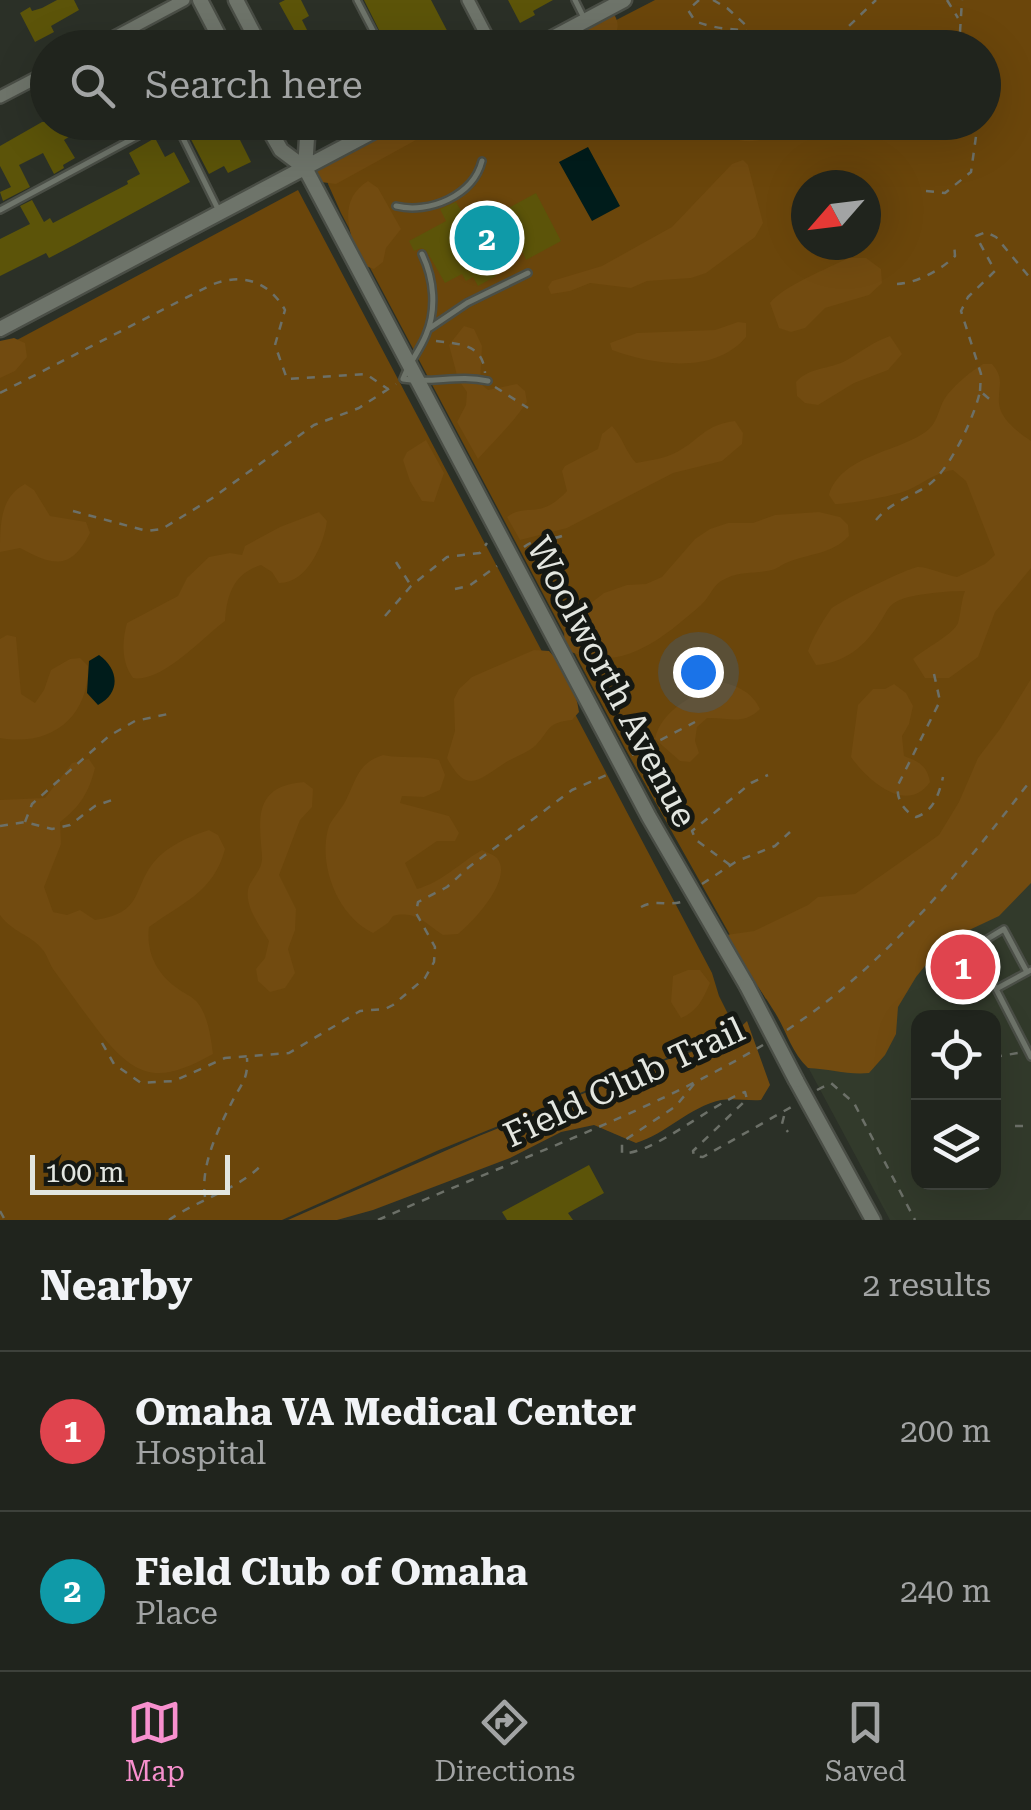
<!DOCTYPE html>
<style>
body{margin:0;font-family:"Roboto Serif",serif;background:#282c26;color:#f1f3f6}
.controls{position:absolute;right:30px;bottom:30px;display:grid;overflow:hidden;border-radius:20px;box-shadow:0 10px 40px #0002}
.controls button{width:90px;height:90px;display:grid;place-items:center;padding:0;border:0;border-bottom:2px solid #3d413b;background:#20241d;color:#f1f3f6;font:50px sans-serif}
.compass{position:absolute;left:791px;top:170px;width:90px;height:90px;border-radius:50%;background:#20241d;box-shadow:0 10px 40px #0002;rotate:242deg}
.scale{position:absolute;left:30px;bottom:25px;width:200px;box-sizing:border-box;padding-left:10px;border:5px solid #e3e6e0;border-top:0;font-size:28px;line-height:35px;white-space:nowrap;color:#e3e6e0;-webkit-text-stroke:8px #151813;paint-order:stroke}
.you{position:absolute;left:698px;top:672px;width:35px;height:35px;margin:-25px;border:8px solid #fff;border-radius:50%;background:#1a73e8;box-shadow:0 0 0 15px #1a73e833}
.badge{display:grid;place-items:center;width:65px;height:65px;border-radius:50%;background:#f790ce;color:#fff;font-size:32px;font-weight:700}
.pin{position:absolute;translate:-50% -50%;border:5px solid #fff;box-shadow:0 2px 10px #0006}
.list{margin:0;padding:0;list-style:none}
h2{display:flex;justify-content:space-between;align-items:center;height:130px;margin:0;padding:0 40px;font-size:42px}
h2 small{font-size:32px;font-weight:400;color:#a2a4a4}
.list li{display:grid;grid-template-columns:65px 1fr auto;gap:30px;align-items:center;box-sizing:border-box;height:160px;padding:0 40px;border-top:2px solid #3d413b}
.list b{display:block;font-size:38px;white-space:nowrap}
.list p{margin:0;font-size:32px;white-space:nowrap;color:#a2a4a4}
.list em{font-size:32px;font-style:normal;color:#a2a4a4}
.icon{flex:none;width:55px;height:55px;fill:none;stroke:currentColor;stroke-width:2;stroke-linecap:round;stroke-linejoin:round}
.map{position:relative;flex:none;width:1031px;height:1220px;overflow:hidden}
.search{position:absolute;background:#20241d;box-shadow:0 10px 40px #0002;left:30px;right:30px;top:30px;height:110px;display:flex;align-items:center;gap:25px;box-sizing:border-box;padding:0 35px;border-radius:55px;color:#a2a4a4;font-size:38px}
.sheet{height:450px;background:#20241d}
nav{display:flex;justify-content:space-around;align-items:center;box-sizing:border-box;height:140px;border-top:2px solid #3d413b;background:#20241d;font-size:28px;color:#a2a4a4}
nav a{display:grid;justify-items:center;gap:5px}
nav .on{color:#f790ce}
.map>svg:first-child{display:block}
</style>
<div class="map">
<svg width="1031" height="1220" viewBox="0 0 1031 1220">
<rect width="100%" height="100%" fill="#2b3027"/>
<path fill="#323a2b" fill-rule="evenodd" d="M1031,805V1220H890L809,1069L831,1029ZM918,1018H994V1182H918Z"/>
<path fill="#6b460b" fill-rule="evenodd" d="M655,0H1031V749L807,1002L766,999L626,750L341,213L328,184L326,171L419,123L984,122V48L564,47ZM806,185H866V245H806Z
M298,190L712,973L719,996L736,1030L439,1150L282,1220H0V349Z"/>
<path fill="#724b10" d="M608,15L615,16C622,29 614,37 605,47L531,48Z
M395,123H447L336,184L321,182L315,174L316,165Z
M715,123H795C771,142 735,152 715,123Z
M743,160L748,165L763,223L755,237L706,273L691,278L647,281L631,288L590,283L570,291L551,294L548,287L552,281L602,266L672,227L732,164Z
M368,181L378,188L401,229L386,248L383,262L374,269L363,265C349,236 336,201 368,181Z
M848,258H866L881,269L882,283L869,295L825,308L805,328L791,332L779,328L770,303C783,286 827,269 848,258Z
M738,322L746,323V337C714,375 654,365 612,350L610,343L637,333L715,330Z
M464,326L474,329L482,346L480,383L488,390L517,384L525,391L527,402C513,423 495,440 478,459L457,422L466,405L467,392L458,379L449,345Z
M890,336L902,354L888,370L854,383L818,405L805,403L797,396L796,382C811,366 829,370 847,360C862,351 873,342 890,336Z
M14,338L25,343L27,357L15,371L0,378V341Z
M983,364H992C1005,379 998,386 999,403C1000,419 1019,433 1031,441V568L995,612L978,657L949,678H925L913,659C924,649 954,634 958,623C961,613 961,601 965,591C948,591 906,594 894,603C887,608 885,615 880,622C865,647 844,663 816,665L808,651C813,637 822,622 831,609C836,603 910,567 918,567C929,567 945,575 957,577L985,564L995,555L966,481L953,470C930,474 920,487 900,493C885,497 850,504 835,504L829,495C841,456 894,453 924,433C940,423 937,407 948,394C957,383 970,372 983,364Z
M735,421L743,433L742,444L722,461L673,473L567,528L520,540L507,517C527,502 539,521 567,491L562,471L565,466L598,449L602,434L612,426C623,438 625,451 636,463C651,460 664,459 677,452C701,439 704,425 735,421Z
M426,440L444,473L434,502L422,501L410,481L403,460L407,452Z
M25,484L34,490L50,516L86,522L90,533C70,572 52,565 20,548L0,552C0,525 0,497 25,484Z
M319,512L327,521C324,545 306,584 279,583L272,572L261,565C233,574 227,595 225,621C202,638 162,683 133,678C121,662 122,641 127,623L178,596L187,578L209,557L230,553L242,555L245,546L280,527Z
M819,512L840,517L848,525L849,536C831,555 809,553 786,563C781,565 777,569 772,570C757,574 742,571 727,578C712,584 712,595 701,605C663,638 623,673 571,652L564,639L565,623L604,593L627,585L646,584L662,577L695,539L710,529L728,523H753L775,515Z
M7,635L16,637L21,694L35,703L44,690L51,670L70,659L80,658L88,666C89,718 50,747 0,738V639Z
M534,650L549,651C565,667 576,689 579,712L572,720C546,723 551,729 536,745C529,752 517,756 508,761C481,777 468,798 447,758L455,731L454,699L459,689L472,677Z
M1031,679V883L999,916L965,932L937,951L916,977L898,1007L896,1034L885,1055L869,1073C848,1075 830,1069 808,1068C790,1051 786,1028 772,1008C757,983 738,962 726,935L754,931L808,905L818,897L855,894L939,835L959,802L978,758L1000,729Z
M721,682C738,686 752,692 760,709C743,726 728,717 707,718L697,727L695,741L699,753L690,762L680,761L655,739C661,709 696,694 721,682Z
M894,684L906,693L913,706L909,724L902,736L904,756C920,762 927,766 930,782C907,815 868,781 851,757L858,705L873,689H885Z
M383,755C402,759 422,755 439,760L445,775L440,790L424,797L402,796L400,803L449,816L459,833L455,841H437L405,863L417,889C444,881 458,864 482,850C487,853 493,854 497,858C514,879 473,922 458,934L443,935C426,924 416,910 393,916L388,923L373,933C337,916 317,863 329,826C333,817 342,809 346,800C357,778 358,763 383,755Z
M89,759L95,768C89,792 80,807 60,822L61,844L44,887L53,912L67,915L80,910L95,920C144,913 132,889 154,862C167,846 190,836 209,830L218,835L225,849C214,892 182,903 149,927C146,952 156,973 177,988C183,993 192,996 197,1002C208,1015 211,1038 213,1054C161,1083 138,1081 100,1033C84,1012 69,991 53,969C49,963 47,954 42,949C30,934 13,933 0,915V800L45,798L72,763Z
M304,782L313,789L312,807L300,820L279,875L296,909L295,930L288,949L295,973L285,988L270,992L258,981L256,969L265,958L269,941C260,926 241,902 250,884C255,875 263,867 262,856C259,819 253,786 304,782Z
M688,970H700L710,983C703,999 698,1011 681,1018L671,1002L673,976Z
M747,1021L770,1085L761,1100C748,1101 733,1098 721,1100C689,1107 666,1134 636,1143L594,1125L561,1132L510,1158L373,1210L337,1220H288L479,1136L666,1060L726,1041Z"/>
<path fill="#001c1b" d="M588,147L620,206L592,221L559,162Z
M99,655C119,669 121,693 98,705L87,693L89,661Z"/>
<path fill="#5c5409" d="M57,0H74L79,10L51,26L54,32L35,42L20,13L30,7L32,11L42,8Z
M285,0H301L309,16L302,20L316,48H304L279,3Z
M364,0H431L453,42L450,44L452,48H388Z
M508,0H553L533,11L535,15L520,23Z
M42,122H92L64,140L75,158L63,165L64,168L54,174L43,153L19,165L30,187L3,201L0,192L11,187L0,166V146Z
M182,122H191L196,131L212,122H231L251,162L228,173L224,166L209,174Z
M155,138L165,157L174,152L190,182L74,245L49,258L46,253L0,276V239L30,224L20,206L32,200L44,222L50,218L53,223L128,184L127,181L140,174L129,153Z
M536,193L561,241L526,260L522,251L492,268L496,276L478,286L473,277L466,281L462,274L445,283L426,250L421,248L414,251L409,241L446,221L440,209L456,202L464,216L492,201L499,213Z
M589,1165L604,1193L568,1213L573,1220H507L502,1212Z"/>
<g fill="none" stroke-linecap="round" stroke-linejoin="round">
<g stroke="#4a4e46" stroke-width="10">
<path id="service" d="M357,0L382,48
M575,0L585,20
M175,122L218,209
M396,206C429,214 473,196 482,161
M0,210L164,122
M422,254C434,279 437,309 426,335C420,350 409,363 403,379C432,384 459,374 488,381
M430,328L467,303L528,273
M974,947L996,989
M1031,970L996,989L1031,1057
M936,976L954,959L1004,929L1027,972"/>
</g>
<g stroke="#4a4e46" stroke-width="16">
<path id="minor" d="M468,0L493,48
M94,48L184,0
M0,97L48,72"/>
</g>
<g stroke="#4a4e46" stroke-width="19">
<path id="tertiary" d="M200,0L225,48
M236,0L261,48
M534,48L624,0
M265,122L281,150L305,168L649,817L747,986
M301,122L307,138L305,168
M0,329L391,122
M796,1080L873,1220"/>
</g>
<path stroke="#6c7068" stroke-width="2.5" stroke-dasharray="8 8" stroke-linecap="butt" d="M699,0L688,10L695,21C732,36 747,21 783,48
M713,0L727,8L749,28
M947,0L958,18
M826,48L876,0
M959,48L962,0
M926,191L945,193L971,172L978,122
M897,284C917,283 941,270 955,256L954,242
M436,341C460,344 483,344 485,373
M495,387L528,408
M980,391L981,374L961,311L968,297L995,271L976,236L986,232L996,237L1031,279
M0,393L209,286C240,272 268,280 285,310L275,345L287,379L366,374L388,389
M73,511L147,531L162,529L211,499L314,425L359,408L396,384
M876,520C891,502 909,498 927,486C949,472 975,416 980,391L995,404
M524,547C537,536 554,542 568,533
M396,562L410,584
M455,589L469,586L497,566
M385,616L411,586L447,557L480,553L487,543
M934,674L940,701L898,785C896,798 903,811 916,817C934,811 939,794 943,777
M632,755L695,722
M25,822L32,804L109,736L135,721L168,714
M0,826L25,822L52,829L70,825L95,806L115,799
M730,865L696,840L692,831L751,783L768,775
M702,884L737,861L775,846L790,832
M641,907C656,899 666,906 681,902
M787,1030C885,966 960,872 1031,780
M102,1043L114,1064L141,1083L174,1081L225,1058L289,1053L360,1011L385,1009L393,1005L425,978L434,962L435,947L416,913L418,902L447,887L469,867L572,790L611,773
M994,1057L1018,1053
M694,1084L676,1106L622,1142V1153C651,1156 713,1103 745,1092L747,1099L693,1151L694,1156L703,1157L793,1106
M817,1090L831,1083L854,1103L915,1220
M784,1116L782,1124L788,1132
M1015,1126H1031
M205,1197C200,1164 220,1125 235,1096C244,1081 248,1076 247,1058
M0,1211L5,1220
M169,1220C197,1200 244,1187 264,1162
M378,1220C505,1163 644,1116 763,1045"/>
<use href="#service" stroke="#6e746a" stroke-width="5"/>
<use href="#minor" stroke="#6e746a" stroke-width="11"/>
<use href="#tertiary" stroke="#6e746a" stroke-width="14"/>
<g stroke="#4a4e46" stroke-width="19" stroke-linecap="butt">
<path id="tertiary-bridge" d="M747,986L796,1080"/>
</g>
<use href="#tertiary-bridge" stroke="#6e746a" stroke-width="14"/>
</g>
<g text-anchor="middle" stroke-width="10" stroke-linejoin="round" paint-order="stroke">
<g font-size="35" fill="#e3e6e0" stroke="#151813">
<text transform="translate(612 682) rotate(62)" y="12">Woolworth Avenue</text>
<text transform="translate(624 1082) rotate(-25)" y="12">Field Club Trail</text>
</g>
</g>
</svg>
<div class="controls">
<button><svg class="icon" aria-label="locate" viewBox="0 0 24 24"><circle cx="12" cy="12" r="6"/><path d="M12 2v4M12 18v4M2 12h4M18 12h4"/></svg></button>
<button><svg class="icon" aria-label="layers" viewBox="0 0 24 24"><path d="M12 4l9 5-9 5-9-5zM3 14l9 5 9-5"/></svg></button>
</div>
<svg class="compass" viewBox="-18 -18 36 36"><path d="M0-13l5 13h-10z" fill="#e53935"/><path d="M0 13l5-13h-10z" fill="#a2a4a4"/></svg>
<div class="scale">100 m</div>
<div class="you"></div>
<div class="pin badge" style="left:963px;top:967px;background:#e0444e">1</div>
<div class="pin badge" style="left:487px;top:238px;background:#0f9aa8">2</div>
<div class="search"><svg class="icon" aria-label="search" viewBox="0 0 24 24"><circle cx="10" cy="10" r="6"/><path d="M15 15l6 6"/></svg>Search here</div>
</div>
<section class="sheet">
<h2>Nearby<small>2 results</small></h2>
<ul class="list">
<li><span class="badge" style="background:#e0444e">1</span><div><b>Omaha VA Medical Center</b><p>Hospital</p></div><em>200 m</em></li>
<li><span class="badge" style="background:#0f9aa8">2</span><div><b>Field Club of Omaha</b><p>Place</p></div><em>240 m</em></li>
</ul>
</section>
<nav>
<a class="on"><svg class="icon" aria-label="map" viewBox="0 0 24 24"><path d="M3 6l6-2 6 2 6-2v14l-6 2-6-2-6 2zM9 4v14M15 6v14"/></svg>Map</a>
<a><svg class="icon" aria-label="directions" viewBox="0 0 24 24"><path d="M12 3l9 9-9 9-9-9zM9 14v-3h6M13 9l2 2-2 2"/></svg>Directions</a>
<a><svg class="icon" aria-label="saved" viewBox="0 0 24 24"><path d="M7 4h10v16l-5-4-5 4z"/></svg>Saved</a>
</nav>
